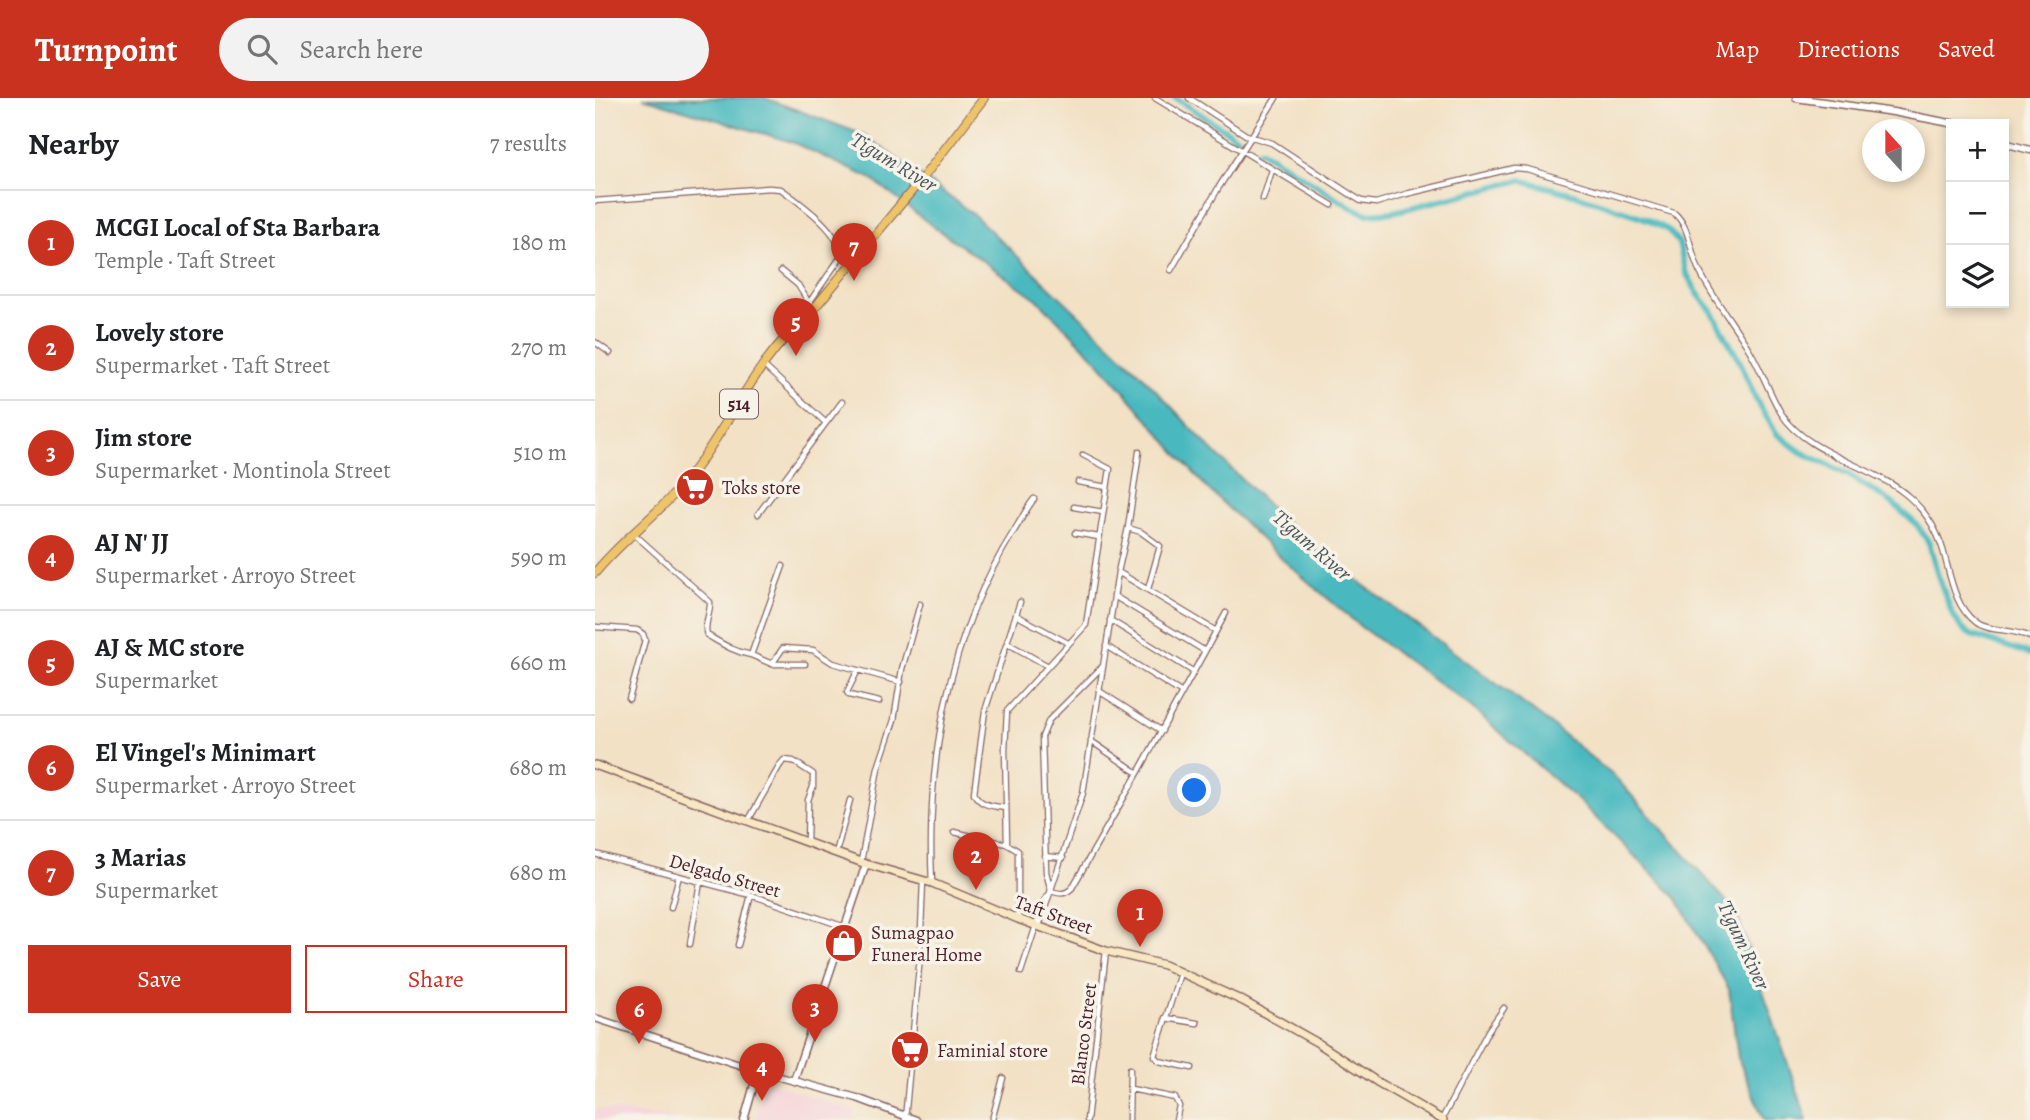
<!DOCTYPE html>
<meta charset="utf-8">
<style>
body{margin:0;font-family:Alegreya,serif;background:#f2f2f2;color:#202124}
.controls{position:absolute;right:21px;top:21px;display:grid;overflow:hidden;border-radius:0px;box-shadow:0 4px 10px #0003}
.controls button{width:63px;height:63px;display:grid;place-items:center;padding:0;border:0;border-bottom:2px solid #e0e0e0;background:#fff;color:#202124;font:35px sans-serif}
.compass{position:absolute;left:1267px;top:21px;width:63px;height:63px;border-radius:50%;background:#fff;box-shadow:0 4px 10px #0003;rotate:339deg}
.you{position:absolute;left:600px;top:693px;width:24px;height:24px;margin:-18px;border:5px solid #fff;border-radius:50%;background:#1a73e8;box-shadow:0 0 0 10px #1a73e833}
.badge{display:grid;place-items:center;width:46px;height:46px;border-radius:50%;background:#c8321e;color:#fff;font-size:23px;font-weight:700}
.pin{position:absolute;translate:-50% -58px;filter:drop-shadow(0 2px 4px #0008)}
.pin::after{content:'';position:absolute;top:37px;width:24px;height:21px;background:inherit;clip-path:polygon(0 0,100% 0,50% 100%)}
.list{margin:0;padding:0;list-style:none}
h2{display:flex;justify-content:space-between;align-items:center;height:91px;margin:0;padding:0 28px;font-size:30px}
h2 small{font-size:23px;font-weight:400;color:#757577}
.list li{display:grid;grid-template-columns:46px 1fr auto;gap:21px;align-items:center;box-sizing:border-box;height:105px;padding:0 28px;border-top:2px solid #e0e0e0}
.list b{display:block;font-size:26px;white-space:nowrap}
.list p{margin:0;font-size:23px;white-space:nowrap;color:#757577}
.list em{font-size:23px;font-style:normal;color:#757577}
.actions{display:flex;gap:14px;padding:21px 28px}
.actions a{flex:1;padding:16px 0;border:2px solid #c8321e;border-radius:0px;text-align:center;font-size:24px;color:#c8321e}
.actions .main{background:#c8321e;color:#fff}
.icon{flex:none;width:38px;height:38px;fill:none;stroke:currentColor;stroke-width:2;stroke-linecap:round;stroke-linejoin:round}
.map{position:relative;flex:none;width:1435px;height:1022px;overflow:hidden}
header{display:flex;align-items:center;gap:42px;box-sizing:border-box;height:98px;padding:0 35px;background:#c8321e;color:#fff}
header strong{font-size:33px}
nav{display:flex;gap:38px;margin-inline-start:auto;font-size:24px}
.search{width:490px;height:63px;background:#f2f2f2;display:flex;align-items:center;gap:18px;box-sizing:border-box;padding:0 24px;border-radius:38px;color:#757577;font-size:26px}
main{display:flex}
aside{flex:1;background:#fff}
.map>svg:first-child{display:block}
</style>
<header>
<strong>Turnpoint</strong>
<div class="search"><svg class="icon" aria-label="search" viewBox="0 0 24 24"><circle cx="10" cy="10" r="6"/><path d="M15 15l6 6"/></svg>Search here</div>
<nav><a>Map</a><a>Directions</a><a>Saved</a></nav>
</header>
<main>
<aside>
<h2>Nearby<small>7 results</small></h2>
<ul class="list">
<li><span class="badge">1</span><div><b>MCGI Local of Sta Barbara</b><p>Temple · Taft Street</p></div><em>180 m</em></li>
<li><span class="badge">2</span><div><b>Lovely store</b><p>Supermarket · Taft Street</p></div><em>270 m</em></li>
<li><span class="badge">3</span><div><b>Jim store</b><p>Supermarket · Montinola Street</p></div><em>510 m</em></li>
<li><span class="badge">4</span><div><b>AJ N' JJ</b><p>Supermarket · Arroyo Street</p></div><em>590 m</em></li>
<li><span class="badge">5</span><div><b>AJ &amp; MC store</b><p>Supermarket</p></div><em>660 m</em></li>
<li><span class="badge">6</span><div><b>El Vingel's Minimart</b><p>Supermarket · Arroyo Street</p></div><em>680 m</em></li>
<li><span class="badge">7</span><div><b>3 Marias</b><p>Supermarket</p></div><em>680 m</em></li>
</ul>
<div class="actions"><a class="main">Save</a><a>Share</a></div>
</aside>
<div class="map">
<svg width="1435" height="1022" viewBox="0 0 1435 1022">
<rect width="100%" height="100%" fill="#f7f3e8"/>
<filter id="ink" filterUnits="userSpaceOnUse"><feTurbulence type="fractalNoise" baseFrequency=".0143" numOctaves="2"/><feDisplacementMap in="SourceGraphic" scale="14" xChannelSelector="R" yChannelSelector="G"/><feConvolveMatrix kernelMatrix="1 2 1 2 8 2 1 2 1" color-interpolation-filters="sRGB"/></filter>
<filter id="wash" filterUnits="userSpaceOnUse"><feTurbulence type="fractalNoise" baseFrequency=".00686" numOctaves="4" result="noise"/><feDisplacementMap in="SourceGraphic" scale="28" xChannelSelector="R" yChannelSelector="G"/><feGaussianBlur stdDeviation="1.57" result="paint"/><feColorMatrix in="noise" values="0 0 0 0 0 0 0 0 0 0 0 0 0 0 0 0 0 1.4 0 .05"/><feComposite in="paint" operator="in"/></filter>
<g filter="url(#wash)">
<rect width="100%" height="100%" fill="#f2e1c5"/>
<path fill="#f6cfd8" d="M171,983L259,1012L258,1022H161L165,991Z
M0,1010L89,1022H0Z"/>
<path fill="#49b9bf" stroke="#4a6c75" stroke-width="2" d="M48,0H170L269,37L378,116L545,275L611,346L713,446L953,624L1021,680L1141,814L1212,1022H1169L1143,960L1134,891L1082,800L986,705L875,608L766,529L688,462L611,389L503,263L442,201L331,123L275,80L197,44Z"/>
<g fill="none" stroke-linecap="round" stroke-linejoin="round">
<path stroke="#49b9bf" stroke-width="6" d="M580,0L643,40
M665,52L756,109L772,116L798,114L926,82L978,96L1047,119L1073,132L1084,145L1090,173L1103,196L1117,213L1147,268L1161,302L1182,336L1206,354L1252,376L1296,404L1322,427L1334,445L1343,478L1357,515L1366,530L1376,537L1435,556"/>
</g>
</g>
<g filter="url(#ink)">
<g fill="none" stroke-linecap="round" stroke-linejoin="round">
<g stroke="#856361" stroke-width="7">
<path id="minor" d="M560,0L737,107
M594,0L651,37L677,45L758,98L766,103L781,105L811,96L919,70L932,71L1079,115C1095,128 1095,154 1104,172C1118,201 1139,226 1155,253C1167,273 1175,297 1186,315C1212,357 1278,367 1314,399C1330,413 1342,432 1348,452C1355,476 1359,508 1380,524C1392,534 1417,530 1435,539
M668,101L677,72
M0,103L174,90L186,91C204,104 250,136 245,160L216,202L213,215
M576,172L624,89L681,0
M186,173L203,187L214,205
M0,244L15,255
M169,268L231,325L247,304
M483,384L512,389
M479,409L508,414
M163,416L231,325
M533,430L544,354
M38,435L115,504C116,515 108,527 112,537C126,545 139,554 156,557L188,468
M480,435L504,439
M523,474L621,533
M519,498L610,553
M421,517L473,545
M515,522L599,574
M0,529L42,532L48,536L50,542L34,601
M412,545L453,568
M511,548L587,595
M156,557L177,566H210
M177,566L188,550L218,552L238,565L306,584
M508,568L454,622L447,639L451,774L456,793C465,796 470,797 477,790L543,675L631,515
M263,572L252,594L254,597L284,604
M504,593L567,633
M496,643L543,675
M411,710C398,708 385,708 379,695L390,613L425,504
M153,723L185,667L189,662L198,663L218,676V689L213,702L212,745
M359,734L412,746
M241,755L255,702
M0,756L156,797L250,829
M450,758L468,760
M266,764L283,670L299,622L307,571L325,506
M337,785C331,662 353,538 419,433C426,422 431,411 439,401
M76,809L84,778
M423,821V753L412,746L410,651L412,613L491,527L515,371L488,357
M444,828L488,695L523,474L533,430L546,434L565,448L553,491
M95,846L105,784
M143,847L156,797
M426,874L449,803L456,794
M585,875L559,958L564,963L597,970
M570,920L602,925
M536,991L580,1000L584,1008L581,1022
M847,1021L893,933L909,910
M310,1022L325,858L328,782
M397,1022L408,980
M492,1022L511,853
M534,1022L535,971"/>
</g>
<g stroke="#856361" stroke-width="9">
<path id="tertiary" d="M1201,0L1298,14L1360,26
M1409,45L1435,52
M0,920L163,973L262,1000L321,1022
M199,982L271,766
M149,1022L163,973"/>
</g>
<g stroke="#856361" stroke-width="10">
<path id="secondary" d="M0,667L271,766L337,785L423,821L511,853L569,867L648,903L723,945L784,985L848,1022"/>
</g>
<g stroke="#856361" stroke-width="10">
<path id="primary" d="M0,475C28,440 66,415 94,379C134,329 162,259 212,219L330,77L389,0"/>
</g>
<use href="#minor" stroke="#fff" stroke-width="4.5"/>
<use href="#tertiary" stroke="#fff" stroke-width="6"/>
<use href="#secondary" stroke="#f8e7c3" stroke-width="7"/>
<use href="#primary" stroke="#eec469" stroke-width="8"/>
</g>
</g>
<defs>
<g id="supermarket-disc" transform="scale(2.0125)"><circle r="9.5" fill="#c8321e" stroke="#f7f3e8"/><path d="M-6-5.5h2.5l.6 2H6L4.5 2H-2.5L-4.4-4H-6ZM-1.5 3.2a1.3 1.3 0 1 0 .1 0ZM3 3.2a1.3 1.3 0 1 0 .1 0Z" fill="#fff"/></g>
<g id="shop-disc" transform="scale(2.0125)"><circle r="9.5" fill="#c8321e" stroke="#f7f3e8"/><path d="M-5-2.5h2.3a2.7 3.5 0 0 1 5.4 0H5L5.5 6h-11ZM-1.5-2.5h3a1.5 2.3 0 0 0-3 0Z" fill="#fff"/></g>
</defs>
<g fill-rule="evenodd">
<use href="#supermarket-disc" x="100" y="389"/>
<use href="#shop-disc" x="249" y="845"/>
<use href="#supermarket-disc" x="315" y="952"/>
</g>
<g text-anchor="middle" stroke-width="7" stroke-linejoin="round" paint-order="stroke">
<rect fill="#f7f3e8" stroke="#7e5f64" stroke-width="2" x="125" y="291.5" width="38" height="29" rx="5"/>
<g font-size="18" font-weight="bold" fill="#4a1f2b">
<text x="144" y="312">514</text>
</g>
<g font-size="19" fill="#4a1f2b" stroke="#f7f3e8" text-anchor="start">
<text x="127" y="396">Toks store</text>
<text x="276" y="841">Sumagpao<tspan x="276" dy="22">Funeral Home</tspan></text>
<text x="342" y="959">Faminial store</text>
</g>
<g font-size="19" fill="#4a1f2b" stroke="#f7f3e8">
<text transform="translate(130 777) rotate(16)" y="7">Delgado Street</text>
<text transform="translate(459 816) rotate(20)" y="7">Taft Street</text>
<text transform="translate(488 936) rotate(-83)" y="7">Blanco Street</text>
</g>
<g font-size="21" font-style="italic" fill="#4a555f" stroke="#f7f3e8">
<text transform="translate(299 64) rotate(31)" y="7">Tigum River</text>
<text transform="translate(717 447) rotate(41)" y="7">Tigum River</text>
<text transform="translate(1149 847) rotate(65)" y="7">Tigum River</text>
</g>
</g>
</svg>
<div class="controls">
<button>+</button>
<button>−</button>
<button><svg class="icon" aria-label="layers" viewBox="0 0 24 24"><path d="M12 4l9 5-9 5-9-5zM3 14l9 5 9-5"/></svg></button>
</div>
<svg class="compass" viewBox="-18 -18 36 36"><path d="M0-13l5 13h-10z" fill="#e53935"/><path d="M0 13l5-13h-10z" fill="#757577"/></svg>
<div class="you"></div>
<div class="pin badge" style="left:545px;top:849px">1</div>
<div class="pin badge" style="left:381px;top:792px">2</div>
<div class="pin badge" style="left:220px;top:944px">3</div>
<div class="pin badge" style="left:167px;top:1003px">4</div>
<div class="pin badge" style="left:201px;top:258px">5</div>
<div class="pin badge" style="left:44px;top:946px">6</div>
<div class="pin badge" style="left:259px;top:183px">7</div>
</div>
</main>
